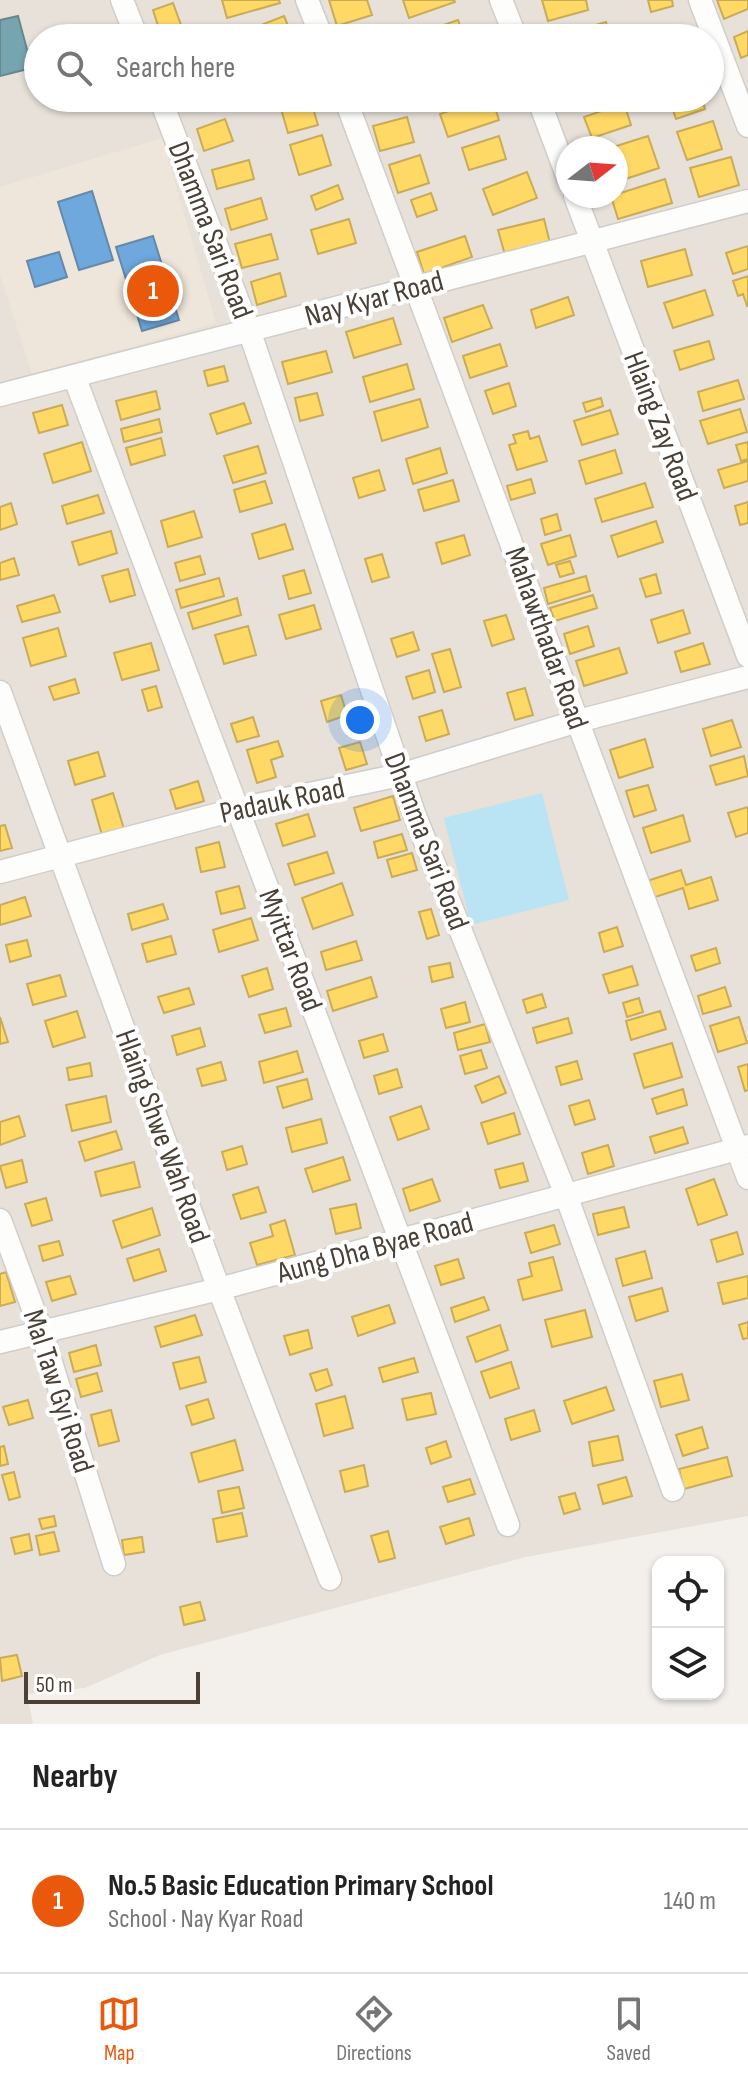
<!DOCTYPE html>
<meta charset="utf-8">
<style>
body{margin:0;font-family:"Sofia Sans Condensed",sans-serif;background:#f2f2f2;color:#222}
.controls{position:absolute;right:24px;bottom:24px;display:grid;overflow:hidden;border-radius:16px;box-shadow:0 2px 6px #0004}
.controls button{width:72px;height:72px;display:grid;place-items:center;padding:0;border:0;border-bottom:2px solid #e0e0e0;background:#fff;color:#222;font:40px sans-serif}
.compass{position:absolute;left:556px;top:136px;width:72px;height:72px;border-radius:50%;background:#fff;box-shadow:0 2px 6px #0004;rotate:73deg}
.scale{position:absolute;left:24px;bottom:20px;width:176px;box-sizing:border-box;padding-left:8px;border:4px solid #4a4036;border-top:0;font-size:22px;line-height:28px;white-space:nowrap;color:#4a4036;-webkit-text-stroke:6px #fff;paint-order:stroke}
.you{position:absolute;left:360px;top:720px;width:28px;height:28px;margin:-20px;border:6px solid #fff;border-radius:50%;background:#1a73e8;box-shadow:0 0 0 12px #1a73e833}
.badge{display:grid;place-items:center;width:52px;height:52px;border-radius:50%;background:#ea580c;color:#fff;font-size:26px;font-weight:700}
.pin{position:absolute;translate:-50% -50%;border:4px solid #fff;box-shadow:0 2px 8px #0006}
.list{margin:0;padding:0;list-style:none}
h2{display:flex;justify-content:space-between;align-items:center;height:104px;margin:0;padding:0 32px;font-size:34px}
h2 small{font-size:26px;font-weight:400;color:#767676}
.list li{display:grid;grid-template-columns:52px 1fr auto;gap:24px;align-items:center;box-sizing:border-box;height:144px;padding:0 32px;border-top:2px solid #e0e0e0}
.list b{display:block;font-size:30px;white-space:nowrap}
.list p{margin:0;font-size:26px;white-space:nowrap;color:#767676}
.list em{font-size:26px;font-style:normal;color:#767676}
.icon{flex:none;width:44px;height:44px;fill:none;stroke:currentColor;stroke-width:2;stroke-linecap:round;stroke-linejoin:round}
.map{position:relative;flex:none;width:748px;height:1724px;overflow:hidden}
.search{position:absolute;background:#fff;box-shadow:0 2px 6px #0004;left:24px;right:24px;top:24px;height:88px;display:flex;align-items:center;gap:20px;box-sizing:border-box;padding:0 28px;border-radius:44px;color:#767676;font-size:30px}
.sheet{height:248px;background:#fff}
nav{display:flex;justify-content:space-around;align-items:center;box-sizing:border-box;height:112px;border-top:2px solid #e0e0e0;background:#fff;font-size:22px;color:#767676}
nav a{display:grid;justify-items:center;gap:4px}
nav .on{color:#ea580c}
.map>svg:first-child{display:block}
</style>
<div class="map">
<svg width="748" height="1724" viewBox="0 0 748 1724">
<rect width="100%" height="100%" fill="#f3f0ec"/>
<path fill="#e7e1d9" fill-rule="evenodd" d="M0,0H748V1516L526,1557L160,1655L85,1688L27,1694L33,1724H0ZM38,38H710V98H38ZM568,148H616V196H568Z"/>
<path fill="#eee6db" d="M162,138L216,323L32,374L0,275V187Z"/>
<path fill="#bae3f3" d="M542,793L569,900L471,925L444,818Z"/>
<path fill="#ffd966" stroke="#c9ab58" stroke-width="2" d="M222,0H279L280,3L227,18Z
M329,0H367L372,15L337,26Z
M403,0H454L455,2L409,18Z
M542,0H586L588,10L548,21Z
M648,0H672L673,6L651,12Z
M717,0H748V9L724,19Z
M173,3L181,25L160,32L153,10Z
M284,16L293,38H239L238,34Z
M458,20L464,36L412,38L411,36Z
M606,22L611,38H551Z
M748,31V55L741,58L734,37Z
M187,98H222V100L190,109Z
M296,98H310L318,125L288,133L279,102Z
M485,98H492L499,120L448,137L440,114Z
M679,98H702L705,109L676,119L670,101Z
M624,103L631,125L592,138L584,117Z
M407,117L414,142L380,151L373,126Z
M225,119L233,141L204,151L197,129Z
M713,121L722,149L687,160L677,132Z
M322,135L331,165L299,175L290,145Z
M499,136L506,159L469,170L462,148Z
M648,136L659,168L616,182V148H610Z
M420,155L429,183L398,193L389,165Z
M731,157L739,185L699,197L690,168Z
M249,160L254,179L217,189L212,170Z
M527,172L537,198L493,215L483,189Z
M665,179L672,203L618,219L611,196Z
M338,185L343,199L316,210L311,196Z
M431,193L437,210L417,217L411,200Z
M261,198L267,219L231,230L225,209Z
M349,219L356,243L318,254L311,230Z
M544,219L550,243L505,255L498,230Z
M271,234L278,259L242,268L235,244Z
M465,236L472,257L424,274L417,252Z
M748,246V269L733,274L726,253Z
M685,249L692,275L648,287L641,261Z
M280,273L286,296L257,305L251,282Z
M748,276V305L747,306L743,294L738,296L733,281Z
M705,290L713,315L673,328L664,303Z
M568,297L574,315L536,328L531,310Z
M483,305L492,328L452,342L444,318Z
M393,318L401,344L354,358L346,332Z
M709,341L714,359L680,370L674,351Z
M500,344L507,366L470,378L463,356Z
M326,351L332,372L288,384L282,362Z
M407,364L414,389L370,402L363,377Z
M224,366L228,381L208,386L204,371Z
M738,380L744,399L703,411L698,392Z
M509,383L516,406L493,414L485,391Z
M156,391L160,409L121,420L116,401Z
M317,393L323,415L300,421L295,398Z
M601,398L603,406L586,412L583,403Z
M420,399L428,427L382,441L374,412Z
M244,403L251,423L217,434L210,414Z
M62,405L68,425L39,433L33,413Z
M740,409L747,432L708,444L700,421Z
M610,410L618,434L582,445L574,421Z
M159,419L162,432L124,442L121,429Z
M528,431L530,439L539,436L547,461L517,470L509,445L516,443L513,435Z
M161,438L165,455L131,465L126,448Z
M82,442L91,471L53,483L44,454Z
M748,442V459L741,461L736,445Z
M258,446L266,473L233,483L224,456Z
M440,448L447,473L413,484L406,459Z
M615,450L622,473L586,484L579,461Z
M748,461V481L724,488L718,470Z
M379,470L385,490L359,498L353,478Z
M531,479L535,493L511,500L507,486Z
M453,480L459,501L424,511L418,490Z
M265,481L272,503L240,512L234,490Z
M645,483L653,507L602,522L595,499Z
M98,495L104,513L67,524L62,506Z
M748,502V523L740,525L735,506Z
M11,503L17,524L0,530V507Z
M194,511L202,537L168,547L161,521Z
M557,514L561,530L545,535L541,519Z
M656,521L663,542L618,557L611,536Z
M285,524L293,549L259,559L252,534Z
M111,531L117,553L79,565L72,542Z
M464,535L470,555L442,564L436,543Z
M570,535L576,556L548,565L541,544Z
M382,554L389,577L372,582L365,559Z
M200,556L205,574L180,581L175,563Z
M14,558L19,575L0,580V563Z
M570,561L574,573L560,577L556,565Z
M128,569L135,595L110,602L102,576Z
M304,570L311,593L289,599L283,576Z
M656,574L661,593L646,597L640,579Z
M586,576L590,591L548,604L544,588Z
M219,578L224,596L181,608L176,590Z
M54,595L60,612L22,622L17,606Z
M593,595L597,608L555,621L550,608Z
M237,598L241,615L193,629L188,613Z
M314,605L321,629L286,639L279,615Z
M683,610L690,633L658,643L651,620Z
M506,615L514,639L492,646L484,621Z
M248,626L256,655L224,664L215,635Z
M588,626L594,646L570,654L564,634Z
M58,628L66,656L31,666L23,638Z
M413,632L419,650L397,657L391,639Z
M151,643L159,670L122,680L114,653Z
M703,643L710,664L681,672L675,652Z
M619,648L627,673L584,686L576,661Z
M450,649L461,687L444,692L432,654Z
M429,670L435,692L413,699L406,677Z
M75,679L79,693L54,700L49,687Z
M156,686L162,707L148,711L142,690Z
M525,688L533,715L515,720L507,693Z
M341,695L347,715L327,722L321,701Z
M442,710L449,734L426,741L419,717Z
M253,717L259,736L237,742L231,724Z
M732,720L741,747L711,756L703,729Z
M645,739L653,767L619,778L610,750Z
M278,741L283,756L271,760L276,777L257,783L247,750Z
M360,742L367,764L346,770L339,748Z
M98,752L105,776L75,785L68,761Z
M744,756L748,776L716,785L710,766Z
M198,781L204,801L176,809L170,790Z
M648,785L656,810L634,817L626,791Z
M113,793L124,829L102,835L92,800Z
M393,796L400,820L361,831L354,808Z
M748,807V833L736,837L728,813Z
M308,814L315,836L283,846L276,824Z
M683,815L690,841L651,853L643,828Z
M5,825L12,848L0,851V826Z
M402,834L407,850L378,858L374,842Z
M219,842L225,867L201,872L196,848Z
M327,852L334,873L295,885L288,864Z
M412,853L417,870L392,877L387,860Z
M681,870L686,885L711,877L718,900L689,909L683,888L652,898L647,881Z
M342,883L353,915L313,929L302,898Z
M239,886L245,908L221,914L216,892Z
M25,897L31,916L0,925V905Z
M163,904L168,919L132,930L128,914Z
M431,909L439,935L427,939L419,912Z
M251,918L258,940L219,952L213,930Z
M617,927L623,946L604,952L599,933Z
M171,936L176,954L147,962L142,944Z
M27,940L31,956L10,962L6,945Z
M356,941L362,960L326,970L321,952Z
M716,948L720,963L696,971L691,956Z
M450,963L453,977L432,982L429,967Z
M632,966L638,985L609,993L603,975Z
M267,968L273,989L249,997L242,976Z
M60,975L66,996L33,1005L27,984Z
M371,977L377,997L333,1011L327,991Z
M725,987L731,1006L703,1014L698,996Z
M189,988L194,1004L164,1013L158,997Z
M542,994L546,1007L527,1013L523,1000Z
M639,998L643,1012L627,1017L623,1003Z
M465,1002L470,1022L446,1028L441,1009Z
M286,1008L291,1026L265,1033L259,1015Z
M77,1011L85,1037L53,1047L45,1021Z
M660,1011L666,1029L631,1040L626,1021Z
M0,1017L8,1042L0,1044Z
M739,1017L747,1043L718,1052L710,1026Z
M568,1018L572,1033L537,1043L533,1028Z
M485,1024L490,1042L458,1050L454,1033Z
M200,1028L205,1046L177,1055L172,1036Z
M383,1034L388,1051L364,1058L359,1041Z
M672,1043L682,1077L644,1088L634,1054Z
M481,1050L487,1068L465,1074L460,1056Z
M297,1051L303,1072L264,1083L259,1062Z
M577,1061L582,1079L561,1085L556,1067Z
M221,1062L226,1080L202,1086L197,1069Z
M90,1063L92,1076L69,1080L67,1068Z
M748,1064V1090L745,1091L738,1067Z
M397,1069L402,1087L379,1094L374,1076Z
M499,1076L506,1093L482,1103L475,1086Z
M307,1079L312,1099L283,1108L277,1087Z
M683,1089L687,1105L657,1114L652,1099Z
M106,1096L111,1122L72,1131L66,1105Z
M589,1100L595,1119L575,1125L569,1106Z
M421,1106L429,1129L398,1140L390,1117Z
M514,1113L520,1134L488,1144L481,1123Z
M19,1116L25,1136L0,1145V1122Z
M321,1119L327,1143L292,1152L286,1128Z
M683,1127L688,1143L655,1153L650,1137Z
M116,1131L122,1149L85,1161L79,1142Z
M608,1145L614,1166L588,1174L582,1153Z
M242,1146L247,1164L227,1170L222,1152Z
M343,1157L350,1180L313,1192L305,1169Z
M22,1160L27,1182L6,1188L0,1166Z
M134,1162L140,1187L101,1196L95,1172Z
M523,1163L528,1181L500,1188L495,1170Z
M432,1179L440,1201L410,1211L403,1189Z
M714,1179L727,1215L698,1225L686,1189Z
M258,1187L266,1212L241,1219L233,1195Z
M46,1198L52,1220L32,1226L25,1204Z
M356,1204L361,1228L336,1234L330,1209Z
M624,1207L629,1227L598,1235L593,1214Z
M152,1208L160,1235L122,1248L113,1221Z
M285,1220L295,1255L257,1265L250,1243L273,1236L270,1225Z
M554,1225L560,1244L531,1253L525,1233Z
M737,1232L743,1254L717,1262L711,1240Z
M59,1241L63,1255L43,1261L39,1246Z
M159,1249L166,1271L134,1281L127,1259Z
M645,1251L652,1278L623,1286L616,1259Z
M553,1257L562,1290L523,1300L518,1280L532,1276L529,1263Z
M458,1259L464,1278L441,1285L435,1266Z
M6,1272L15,1302L0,1306V1274Z
M70,1276L76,1294L52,1301L46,1282Z
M748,1276V1298L723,1304L718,1283Z
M662,1288L668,1311L636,1321L629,1297Z
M484,1297L489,1310L455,1322L451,1308Z
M389,1305L395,1323L358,1336L352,1317Z
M585,1310L592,1337L552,1347L545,1320Z
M195,1315L202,1335L161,1347L155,1327Z
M748,1322V1338L743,1339L739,1325Z
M500,1325L508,1350L476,1362L467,1337Z
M308,1330L312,1348L290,1355L284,1336Z
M96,1345L101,1365L74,1372L69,1353Z
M199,1357L206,1382L180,1389L173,1363Z
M414,1358L418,1372L383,1382L379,1368Z
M511,1362L519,1388L490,1398L481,1372Z
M327,1369L332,1385L316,1391L310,1374Z
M97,1373L102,1391L81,1397L76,1379Z
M682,1374L689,1400L661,1407L654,1381Z
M606,1387L614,1410L572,1424L564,1401Z
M431,1393L436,1414L407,1420L402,1399Z
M345,1396L353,1428L324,1436L316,1404Z
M208,1399L214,1418L192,1425L186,1406Z
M28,1400L33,1418L9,1425L3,1407Z
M111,1410L119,1441L99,1446L91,1415Z
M534,1410L540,1431L511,1440L505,1419Z
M702,1427L708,1448L683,1456L676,1435Z
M618,1436L623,1460L593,1466L589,1442Z
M235,1440L243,1470L199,1482L191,1453Z
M446,1441L451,1457L431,1464L426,1448Z
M4,1446L8,1464L0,1466V1447Z
M727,1457L732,1476L684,1489L679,1469Z
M364,1465L368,1486L345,1492L340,1471Z
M14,1472L20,1497L9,1500L2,1475Z
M626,1477L632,1496L603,1504L598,1485Z
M470,1479L475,1494L448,1502L443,1487Z
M239,1487L244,1508L222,1513L218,1491Z
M575,1493L580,1509L564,1514L559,1497Z
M242,1513L247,1536L217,1542L213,1519Z
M54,1516L56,1526L42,1529L39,1519Z
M469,1518L474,1535L446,1544L440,1527Z
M388,1531L395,1558L379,1562L371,1536Z
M54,1532L59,1551L40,1555L36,1536Z
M29,1534L32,1550L15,1554L11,1538Z
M142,1537L144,1552L124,1555L122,1540Z
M200,1602L205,1620L184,1625L180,1607Z
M17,1655L22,1676L2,1681L0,1658Z"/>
<path fill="#6fa8dc" stroke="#6489aa" stroke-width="2" d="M92,191L113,260L79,270L58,202Z
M153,236L179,320L142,331L116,247Z
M59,252L67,277L35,287L27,261Z"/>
<path fill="#76a5af" stroke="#69878b" stroke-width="2" d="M18,16L32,68L0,76V20Z"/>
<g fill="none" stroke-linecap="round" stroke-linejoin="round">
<g stroke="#d1cdc9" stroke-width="25">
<path id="street" d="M122,0L137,38
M307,0L322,38
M501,0L516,38
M700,0L748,126
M160,98L249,330L415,816L566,1195L673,1490
M345,98L748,1178
M538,98L568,178
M575,196L748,656
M74,376L508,1525
M0,395L748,201
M0,692L219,1289L330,1579
M0,872L238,809L400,775L578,721L748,677
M0,1220L41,1330L114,1564
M0,1342L219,1289L748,1146"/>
</g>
<use href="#street" stroke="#fdfdfc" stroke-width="22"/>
</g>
<g text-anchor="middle" stroke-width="8" stroke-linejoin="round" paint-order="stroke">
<g font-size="30" fill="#4a4036" stroke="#fff">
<text transform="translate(211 230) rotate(69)" y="10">Dhamma Sari Road</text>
<text transform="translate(374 298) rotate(-15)" y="10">Nay Kyar Road</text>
<text transform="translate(661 426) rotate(69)" y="10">Hlaing Zay Road</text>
<text transform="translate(547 638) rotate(70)" y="10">Mahawthadar Road</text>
<text transform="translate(282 800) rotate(-12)" y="10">Padauk Road</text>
<text transform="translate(427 841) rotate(69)" y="10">Dhamma Sari Road</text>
<text transform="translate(291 950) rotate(69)" y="10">Myittar Road</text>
<text transform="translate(163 1136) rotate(70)" y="10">Hlaing Shwe Wah Road</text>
<text transform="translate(375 1247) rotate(-15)" y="10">Aung Dha Byae Road</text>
<text transform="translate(59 1391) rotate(72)" y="10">Mal Taw Gyi Road</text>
</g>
</g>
</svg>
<div class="controls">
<button><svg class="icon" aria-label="locate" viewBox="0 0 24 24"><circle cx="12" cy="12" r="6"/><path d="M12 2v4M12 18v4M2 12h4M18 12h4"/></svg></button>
<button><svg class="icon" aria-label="layers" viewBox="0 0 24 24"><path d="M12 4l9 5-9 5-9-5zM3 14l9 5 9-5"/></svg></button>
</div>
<svg class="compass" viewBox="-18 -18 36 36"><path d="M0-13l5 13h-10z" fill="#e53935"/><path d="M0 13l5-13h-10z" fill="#767676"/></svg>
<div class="scale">50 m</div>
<div class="you"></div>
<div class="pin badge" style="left:153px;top:291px">1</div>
<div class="search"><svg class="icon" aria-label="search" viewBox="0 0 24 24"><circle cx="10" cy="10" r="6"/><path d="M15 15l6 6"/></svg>Search here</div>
</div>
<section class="sheet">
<h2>Nearby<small></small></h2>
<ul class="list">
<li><span class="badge">1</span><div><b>No.5 Basic Education Primary School</b><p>School · Nay Kyar Road</p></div><em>140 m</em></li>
</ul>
</section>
<nav>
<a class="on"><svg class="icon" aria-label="map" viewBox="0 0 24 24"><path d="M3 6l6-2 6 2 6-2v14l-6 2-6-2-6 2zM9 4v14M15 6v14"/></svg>Map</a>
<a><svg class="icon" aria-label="directions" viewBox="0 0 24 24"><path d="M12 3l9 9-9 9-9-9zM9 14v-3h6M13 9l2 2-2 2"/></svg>Directions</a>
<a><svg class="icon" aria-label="saved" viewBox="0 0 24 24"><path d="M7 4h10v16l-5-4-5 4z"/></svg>Saved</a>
</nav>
